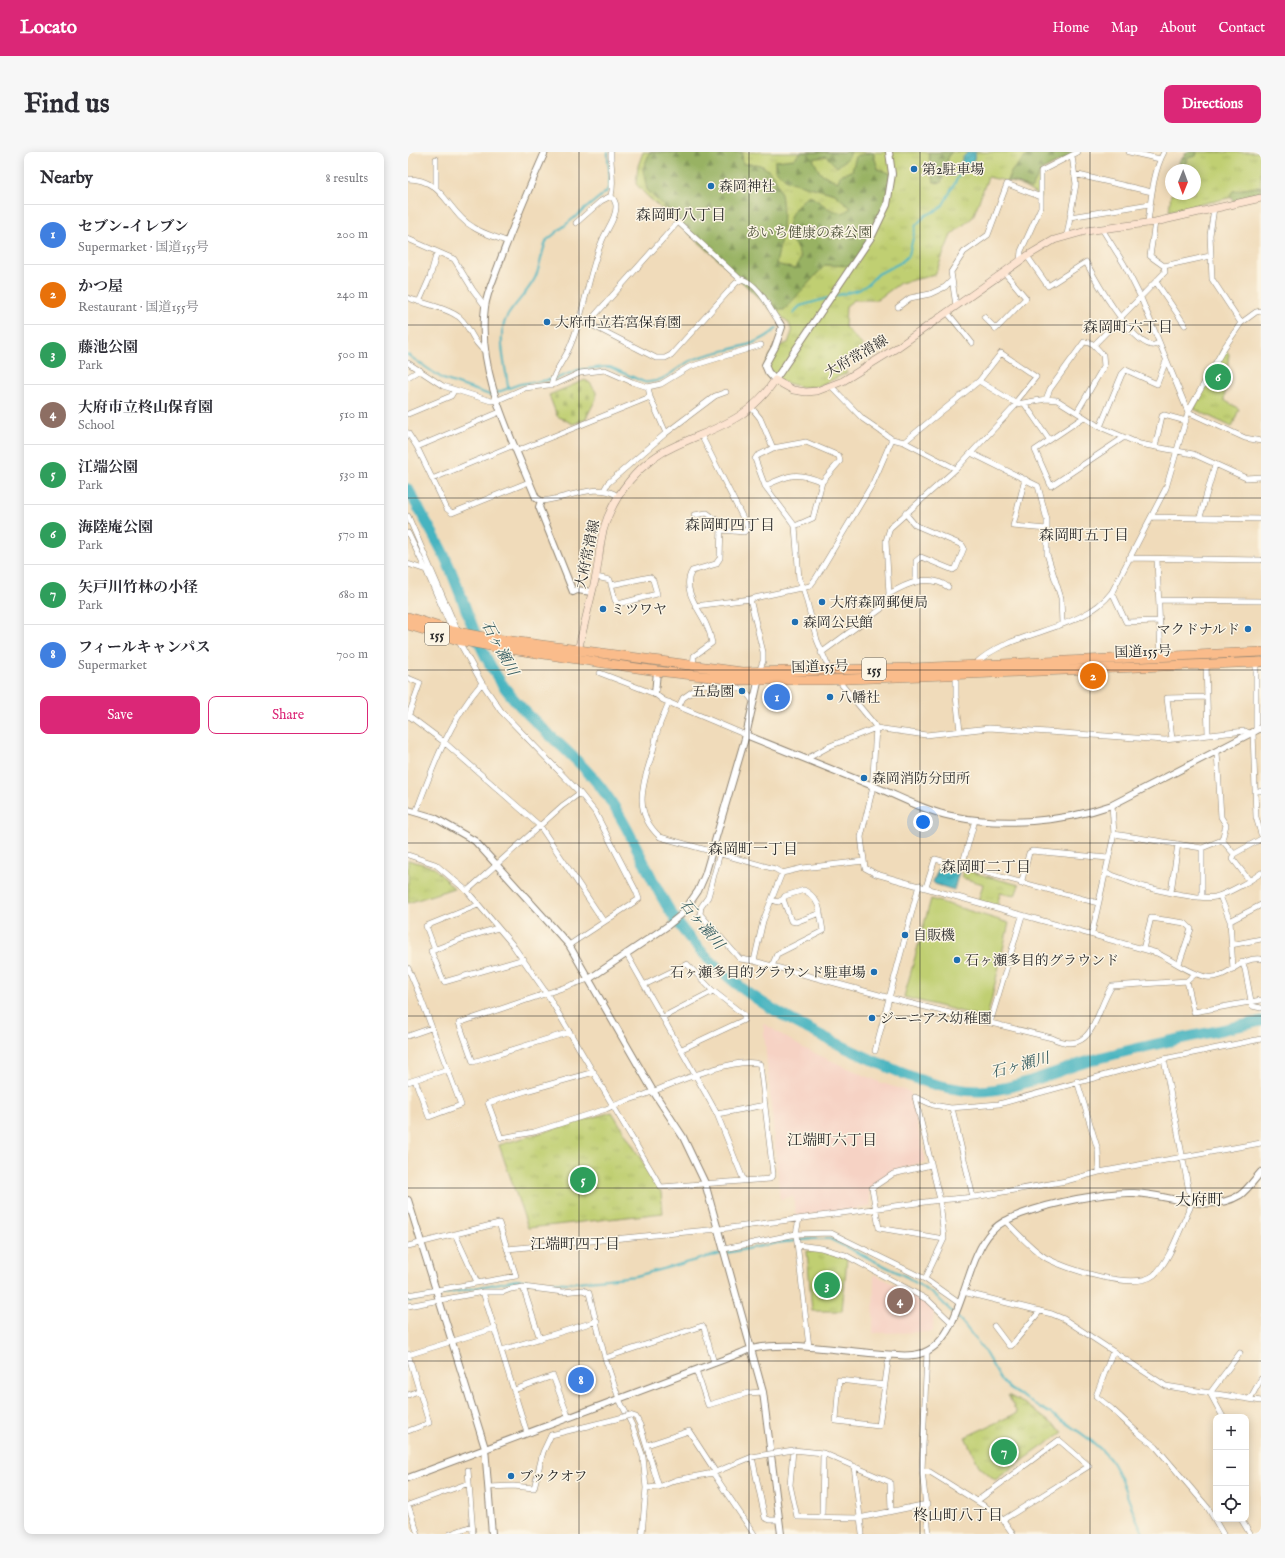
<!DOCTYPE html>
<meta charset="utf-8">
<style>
body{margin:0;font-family:"IM FELL English","Noto Serif JP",serif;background:#f7f7f7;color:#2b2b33}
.controls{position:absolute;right:12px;bottom:12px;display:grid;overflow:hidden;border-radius:8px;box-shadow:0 2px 10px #0003}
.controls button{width:36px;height:36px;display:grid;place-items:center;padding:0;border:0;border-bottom:1px solid #e1e1e2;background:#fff;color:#2b2b33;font:20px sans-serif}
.compass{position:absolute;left:757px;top:12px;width:36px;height:36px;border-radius:50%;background:#fff;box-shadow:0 2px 10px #0003;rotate:181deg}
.you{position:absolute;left:515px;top:670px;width:14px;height:14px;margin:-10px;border:3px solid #fff;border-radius:50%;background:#1a73e8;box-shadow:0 0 0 6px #1a73e833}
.badge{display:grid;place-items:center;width:26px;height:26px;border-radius:50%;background:#db2777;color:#fff;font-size:13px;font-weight:700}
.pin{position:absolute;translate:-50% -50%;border:2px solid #fff;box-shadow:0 1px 4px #0006}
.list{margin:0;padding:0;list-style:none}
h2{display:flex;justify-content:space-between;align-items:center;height:52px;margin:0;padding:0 16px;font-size:17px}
h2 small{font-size:13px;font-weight:400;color:#7c7c81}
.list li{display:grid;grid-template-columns:26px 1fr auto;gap:12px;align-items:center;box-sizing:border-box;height:60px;padding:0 16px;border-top:1px solid #e1e1e2}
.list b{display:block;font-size:15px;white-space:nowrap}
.list p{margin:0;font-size:13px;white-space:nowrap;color:#7c7c81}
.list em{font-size:13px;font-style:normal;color:#7c7c81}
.actions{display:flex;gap:8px;padding:12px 16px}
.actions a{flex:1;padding:9px 0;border:1px solid #db2777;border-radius:8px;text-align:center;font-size:14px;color:#db2777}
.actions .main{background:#db2777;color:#fff}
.icon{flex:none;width:22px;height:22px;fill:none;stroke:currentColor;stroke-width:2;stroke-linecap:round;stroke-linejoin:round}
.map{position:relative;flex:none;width:853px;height:1382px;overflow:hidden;border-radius:8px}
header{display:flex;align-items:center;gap:24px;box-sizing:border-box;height:56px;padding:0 20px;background:#db2777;color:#fff}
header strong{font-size:19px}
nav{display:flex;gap:22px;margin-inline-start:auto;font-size:14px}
.intro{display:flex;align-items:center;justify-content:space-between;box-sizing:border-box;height:96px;padding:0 24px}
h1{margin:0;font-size:28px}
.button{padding:10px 18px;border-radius:8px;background:#db2777;color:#fff;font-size:14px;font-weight:700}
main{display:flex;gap:24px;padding:0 24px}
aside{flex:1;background:#fff;border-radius:8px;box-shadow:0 2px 10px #0003}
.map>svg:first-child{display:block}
</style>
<header>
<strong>Locato</strong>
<nav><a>Home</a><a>Map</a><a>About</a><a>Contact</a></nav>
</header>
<div class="intro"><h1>Find us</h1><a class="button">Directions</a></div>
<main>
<aside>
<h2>Nearby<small>8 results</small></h2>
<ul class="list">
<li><span class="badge" style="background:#3f7fe0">1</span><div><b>セブン-イレブン</b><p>Supermarket · 国道155号</p></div><em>200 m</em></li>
<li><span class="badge" style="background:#e8710a">2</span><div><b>かつ屋</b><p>Restaurant · 国道155号</p></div><em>240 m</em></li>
<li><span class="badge" style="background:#2e9e5b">3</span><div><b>藤池公園</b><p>Park</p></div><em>500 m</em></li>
<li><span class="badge" style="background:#8d6e63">4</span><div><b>大府市立柊山保育園</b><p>School</p></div><em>510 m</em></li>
<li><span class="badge" style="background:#2e9e5b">5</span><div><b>江端公園</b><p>Park</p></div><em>530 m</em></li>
<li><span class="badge" style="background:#2e9e5b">6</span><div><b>海陸庵公園</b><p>Park</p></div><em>570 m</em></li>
<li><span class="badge" style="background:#2e9e5b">7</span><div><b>矢戸川竹林の小径</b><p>Park</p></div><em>680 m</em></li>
<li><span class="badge" style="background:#3f7fe0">8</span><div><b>フィールキャンパス</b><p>Supermarket</p></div><em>700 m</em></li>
</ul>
<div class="actions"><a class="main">Save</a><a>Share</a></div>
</aside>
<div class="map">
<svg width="853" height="1382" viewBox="0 0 853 1382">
<defs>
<pattern id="grass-tufts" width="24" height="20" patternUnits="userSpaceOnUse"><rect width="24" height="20" fill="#c0cf72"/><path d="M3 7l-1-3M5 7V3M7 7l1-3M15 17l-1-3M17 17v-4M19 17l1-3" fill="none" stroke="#a5b263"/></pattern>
<pattern id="forest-firs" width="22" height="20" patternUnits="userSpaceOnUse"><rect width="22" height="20" fill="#98b264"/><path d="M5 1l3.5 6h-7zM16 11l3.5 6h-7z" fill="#7c9153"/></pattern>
<pattern id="cemetery-stones" width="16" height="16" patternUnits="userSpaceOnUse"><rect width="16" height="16" fill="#c0cf72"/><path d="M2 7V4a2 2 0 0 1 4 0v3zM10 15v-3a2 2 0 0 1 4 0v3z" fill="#a5b263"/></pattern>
<pattern id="water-waves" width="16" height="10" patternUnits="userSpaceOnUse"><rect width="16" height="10" fill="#46b4c0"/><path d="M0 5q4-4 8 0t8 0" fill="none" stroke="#3b939c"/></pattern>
</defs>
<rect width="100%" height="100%" fill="#fcf5e5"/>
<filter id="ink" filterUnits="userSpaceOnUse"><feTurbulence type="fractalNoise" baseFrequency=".025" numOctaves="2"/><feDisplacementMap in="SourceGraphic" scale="8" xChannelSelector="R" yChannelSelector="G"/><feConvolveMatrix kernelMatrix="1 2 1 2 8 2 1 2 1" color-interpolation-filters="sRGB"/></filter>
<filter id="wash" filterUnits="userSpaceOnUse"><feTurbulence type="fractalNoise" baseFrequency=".012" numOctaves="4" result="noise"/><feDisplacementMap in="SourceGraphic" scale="16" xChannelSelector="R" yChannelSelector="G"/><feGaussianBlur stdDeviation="0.9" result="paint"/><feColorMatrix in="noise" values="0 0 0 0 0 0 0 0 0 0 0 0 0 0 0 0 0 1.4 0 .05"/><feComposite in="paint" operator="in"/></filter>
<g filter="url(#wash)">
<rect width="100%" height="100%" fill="#f0dbba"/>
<path fill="#f6d2c4" d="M355,871L395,896L474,931L502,940L518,1010L486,1018L461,1037L463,1055L388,1064L385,1044L372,1047Z
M466,1122L526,1153L525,1180L465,1181Z"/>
<path fill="url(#grass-tufts)" stroke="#767d4e" d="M235,0H670L633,19V45L611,32L580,25L565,65L543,83L527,123L492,131L469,148H446L438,154L437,175L455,194L436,213L439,221L408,235H394L367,228L357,213L367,195L380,191L384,180L381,171L238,43L228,32L230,14Z
M779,0H853V39L761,59L763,42H787V18H769L772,8Z
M816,196L821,202L816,248L831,257L824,275L786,257Z
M0,708L25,715L46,736L0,751Z
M556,718L611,733L607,744L592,741L589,755L570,750L575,732L554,726Z
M204,960L253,1040L255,1061L120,1076L91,993Z
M399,1099H411L439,1107L434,1159H404Z
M600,1243L619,1253L655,1280L587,1328L571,1314L557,1285L609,1261Z"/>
<path fill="url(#forest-firs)" stroke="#626e48" d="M242,0H334L335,12C341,12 351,11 356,15C384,32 374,85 368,112L387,117L393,106L387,93L379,84C381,62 384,57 401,43L423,58L435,61L443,56L427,42L380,29L367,18V9L386,7L393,0H443L440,6L429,15L418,4L405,7L412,21L430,30L432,23L444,19L448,4L465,0L470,17L484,22L479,53L445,114L417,113L376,158L362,157L239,38L235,17Z
M520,0H544L541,3L533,31L526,30Z
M621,0H669L633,19L623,37L607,30L599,29C603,15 613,12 621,0Z
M779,0H789L788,4L780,6L774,18H769L772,8Z
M853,34V41L825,49L822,43L825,39Z"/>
<path fill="url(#cemetery-stones)" stroke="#767d4e" d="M177,228L182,231L188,240V247L177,268L165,272L149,264L141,243Z"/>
<path fill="#c0cf72" stroke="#767d4e" d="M523,747L601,771L579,866L496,845Z"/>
<path fill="url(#water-waves)" stroke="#387076" d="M560,0H568L564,13L555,16L552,12L555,5Z
M532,713L551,719L546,738L527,732L525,730Z"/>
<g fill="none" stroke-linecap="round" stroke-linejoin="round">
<path stroke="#46b4c0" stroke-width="2" d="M426,144L451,138L460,132L470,122L492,111L501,103L508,73L518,63L530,58L535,53L556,14
M385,161L392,154L420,146
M0,203L35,227L82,243L112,232L147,227L170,218L196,215H202L236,230C254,232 266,218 280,210C309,195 345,200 369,176
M100,235C98,214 87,182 100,163C108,150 120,140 127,126C133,114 133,100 139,88L199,39C205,27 199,13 200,0
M0,1149L108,1128L160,1131L228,1124L303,1104L369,1091L404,1087H422L499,1125L529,1145L554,1170L575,1197L593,1228L602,1237C631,1256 688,1284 705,1312C718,1334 723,1360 736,1382"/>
<path stroke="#46b4c0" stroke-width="11" d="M0,337C12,359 25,381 36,403C57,447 67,496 97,536C126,575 168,601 197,641C228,684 243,736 275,778C325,841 378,867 449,901C488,919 526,938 570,939C607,939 652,917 688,907C742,892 798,882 853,869"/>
</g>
</g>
<g filter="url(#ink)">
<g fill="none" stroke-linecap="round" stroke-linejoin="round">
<g stroke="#8e8372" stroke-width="6">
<path id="minor" d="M721,0L752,7
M28,7V35
M666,22L744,40
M0,27C36,27 39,60 65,75C75,82 89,85 100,90
M806,56L802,83L804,127L833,171
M662,65L742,52
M740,70C743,48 745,20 756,0
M747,70L742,104L756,114L802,104
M168,71L193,49L203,44
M694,77L716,112L733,146L780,260L837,286L853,289
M659,83L668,32L664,4
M0,87L46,107L65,138L77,154
M619,104L640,134L678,110C688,129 722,189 743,193C746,194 748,192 751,191
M612,108L613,99L633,55V19L670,0
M748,130L777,173
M0,146C14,151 43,157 53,167C64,178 64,190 78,200
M11,150L22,125L29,100
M548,154L543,120L556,100L580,83L599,32L633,45
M490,155L502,146L522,142L537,135L544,128
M539,160L564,191
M576,165L588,177L618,146L596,120
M172,167L248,206H257L263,203L328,131L334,127C353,134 360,155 371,170
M180,171L270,70L333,128
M0,211L35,234L83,249L90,248L117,236L148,232L172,221L197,218L224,230L240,235L242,245L258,281
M0,225L12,218
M571,229L593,201L628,225L607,251
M143,233C146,218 158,206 163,192C177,159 180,122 194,89C198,78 208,67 208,55C208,50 206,47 203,44C207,29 202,15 203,0
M423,234L455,267L484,287L496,290L548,317
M240,235L253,232L281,215L353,193
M638,247L642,237L676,190L683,191L686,193L757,120L756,114
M616,251L641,287
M343,255L352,266L365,296
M669,260L696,214L695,203L686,193
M0,262L43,244L46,239
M676,265L627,298L643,334L715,286
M692,275L714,222L718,218L749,232L758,209
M0,281L9,295L39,357L44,361L121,330
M293,283L340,376L336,380L313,378
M496,290L571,229L609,252
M9,295L92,260
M747,295L754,264L756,263L778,269
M109,299L242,245
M563,301L630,334L639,368V402L653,446L654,472
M24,327L106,293
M617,327L605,374L639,377
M357,334C380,323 389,319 414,330
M196,338L200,331L258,281L307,244L318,240
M133,349C158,348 188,329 210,344
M497,361L507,373L554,393L556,396L548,416L545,418L513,405L508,409V429
M0,364L50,480
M743,365L853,367
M792,365L807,313
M387,374L405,366L414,330L432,309L431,304L398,290L365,296L349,304L347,307L357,334L387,374L391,427L395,435L409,488L419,512
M0,381L18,418L44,478
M721,406L853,408
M749,407L753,505
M0,412L18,418
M188,425L202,428L207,448L210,452L249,442L245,428L242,425L203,433
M704,440L718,470L752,469
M481,442C498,432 521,421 540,435
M751,448L853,449
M287,454L342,447
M50,488L74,531L93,559L172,641L187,660L228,739L231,747L161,793
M413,501L473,457L481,442L478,389L482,376L548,317L609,252L638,247L649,248L692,275L732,292L785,302L838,326L853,325
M848,510V579
M798,511L800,582
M567,512C603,477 673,481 704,440L758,336L780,260L816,196L833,171L848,160L853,159
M285,514L286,504L304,491C303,485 301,478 298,472C291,457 273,437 284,419L308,412L312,406L313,374L311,370L299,361L286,363
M351,520L355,509V500L342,447L402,434L408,426L465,331L484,287
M192,521L247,542L255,548L338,583
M548,522V544L552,579
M0,526L12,531L0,565
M261,550C256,563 248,577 247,591C239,625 220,656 252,685L367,717L374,721L395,716L456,709
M271,554L275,546L295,532L331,536L337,539L344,548H346
M0,563L36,590L132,674L196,770
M845,580L848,665L853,682
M843,582L837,579L757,588L581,576L518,583L468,576L464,639L453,685L457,716L468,722L749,801C762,807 786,824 799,825C820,828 832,804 853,807
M764,587L759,546L799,545
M809,600L813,665L818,673L814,688
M400,608L402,605L422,594L468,576L466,572L434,533
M847,639H853
M8,660C25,614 42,568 74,531
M706,682L794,696L814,688L826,702
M794,696V745
M312,701L300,745L293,755L292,762L332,807L346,809L497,850L644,886C686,906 687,859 704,834L779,829L787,822
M0,703L27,712L59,739L104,792L139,842L253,1035L362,1027L365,1022L352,912C328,904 268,930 244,940C229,946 213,950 198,957L126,980L93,986L80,951L118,939L186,920
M554,714L567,668
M697,721C712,725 723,731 737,735C754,739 791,748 807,745C819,742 844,728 853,721
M841,728L824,706L826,702L853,687
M613,732L621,701L624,699L700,706
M518,735L527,707L690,751
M59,739L154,654L172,641
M763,740L770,692
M812,744L822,769L825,817
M375,747L377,744L396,738C405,743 411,751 412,761
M364,748L370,750L375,747L383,769L388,770L412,761L415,779L369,802L364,814
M822,769L853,753
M90,776L59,785L23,799L36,830L116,807
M684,781L706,682L704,653
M823,793L853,787
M735,797L743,766L777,771L783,777L771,812
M27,798L18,774L70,753
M218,801L298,942L309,962L336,1029
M346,809L355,769L374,721
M834,810L837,817L844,854L853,856
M0,816L12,844L53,953L21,965L7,928
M779,829L786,860L853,848
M236,833L279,812L304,838L336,863V868L274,897
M255,865L305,839
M582,871L614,764
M162,880L65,910L51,871L181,827
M0,884L23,876
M467,899L511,733
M669,929L690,998L691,1020
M0,930L40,917
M507,945L525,953L543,956L591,952L756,907L853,887
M507,945L532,1048L536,1087L517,1127
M544,956L565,1045
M309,962L357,953
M523,1013L485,1022L464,1036L471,1076L536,1087
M391,1067L388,1082L401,1195
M597,1069C610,1081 622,1096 638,1106C658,1117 726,1139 746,1123C762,1109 772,1076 782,1056L783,1050L756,907
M47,1082L69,1130
M390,1093L413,1096L437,1103L520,1148L544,1171
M0,1094L91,1071L108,1124L0,1143
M99,1097L321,1076L532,1048L567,1045L658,1029L691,1020L853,991
M316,1097L388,1082L423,1081L517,1127L551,1151
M115,1135L132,1187
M75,1140L119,1281
M555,1140L644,1162L656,1167L758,1234L853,1249
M0,1154L75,1140H95L103,1137L115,1135L155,1140L175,1138L181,1141L197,1206L211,1247L224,1273L235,1305L238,1336L234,1382
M586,1174L601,1194H603L632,1159
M94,1198L189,1169
M705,1199L688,1244L704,1257L730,1281L748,1295L800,1356L815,1382
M519,1200L514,1318L521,1382
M0,1202L21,1271L0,1279
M0,1203L87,1176
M197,1206L294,1174L296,1176L306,1211
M288,1218L300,1253L340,1241L355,1240
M477,1233L431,1228L428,1269L471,1274L481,1203
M106,1238L145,1224L160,1264
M802,1241L832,1201
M802,1241L815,1265
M0,1243L12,1238
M842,1247L853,1227
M222,1263L228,1265L232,1273L251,1335
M239,1293L281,1279L307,1319
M446,1314L454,1382
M514,1318L522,1320L586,1360L595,1368L605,1382
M305,1321L346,1382
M81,1335L105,1334L126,1336L135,1300L143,1283L208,1267
M238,1336L251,1335L268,1328L305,1321L344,1305L357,1366L362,1368H371
M569,1349L651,1288L681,1314L595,1368
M0,1353L61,1331L60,1318L65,1382
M0,1353L10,1382
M483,1358L482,1330L415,1301L385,1298L382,1333L389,1365L451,1366L519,1352
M414,1366L415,1301
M833,1367L842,1382
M42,1382L64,1374"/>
</g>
<g stroke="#8e8372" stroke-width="8">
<path id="tertiary" d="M137,0C121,36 106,72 92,109C87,124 79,140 77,155C68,221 104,286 128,346L133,349L131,355L165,440L169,438L184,440
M371,170L374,175L367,195L357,213L360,220L367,228L464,84L479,53L484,22L481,0
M247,542L249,519
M338,583C382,601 426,618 470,636C494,646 518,659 543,664C594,675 655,670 704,653L853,576
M0,658L27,666L67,689L161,793L245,939L275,985L297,1031L355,1240L373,1382
M181,827L258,775L274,762L290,739L297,723L338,583L351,526
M0,1048L77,1296L84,1382
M0,1326L333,1201C364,1185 438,1200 474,1202C487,1203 499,1205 511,1202C555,1192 554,1110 584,1079C592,1070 603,1066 613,1062C643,1051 694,1040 726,1041C760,1042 799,1063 832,1043C840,1037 846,1028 853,1020"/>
</g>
<g stroke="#8e8372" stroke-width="8">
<path id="secondary" d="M168,507C174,481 181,454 187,428C191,412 191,395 195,379C205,343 232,309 267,294C308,275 340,269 367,228L385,238L398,240L409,239L435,229L490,195L619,104L646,88L678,79L747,70L853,46"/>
</g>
<g stroke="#8e8372" stroke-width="10">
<path id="trunk" d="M0,465L44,479L81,486L334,520L504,516L853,500
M0,473L50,488L88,495L249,519L330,528H417L853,510"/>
</g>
<use href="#minor" stroke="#fff" stroke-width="5"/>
<use href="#tertiary" stroke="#fff" stroke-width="6"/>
<use href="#secondary" stroke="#fde4d1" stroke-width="7"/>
<use href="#trunk" stroke="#fabc8b" stroke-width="9"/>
<g stroke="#8e8372" stroke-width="6" stroke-linecap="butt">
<path id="minor-bridge" d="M208,1267L222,1263
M344,1305L385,1298"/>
</g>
<use href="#minor-bridge" stroke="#fff" stroke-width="5"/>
</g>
</g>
<path fill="none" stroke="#2b2b2b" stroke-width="1" stroke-opacity="0.55" d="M171,0V1382M341,0V1382M512,0V1382M682,0V1382M0,173H853M0,346H853M0,518H853M0,691H853M0,864H853M0,1036H853M0,1209H853"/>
<g fill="#1f6fb2" stroke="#fcf5e5" stroke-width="1.5">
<circle cx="506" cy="17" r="4"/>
<circle cx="303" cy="34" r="4"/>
<circle cx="139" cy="170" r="4"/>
<circle cx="414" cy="450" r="4"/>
<circle cx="195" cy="457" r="4"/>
<circle cx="387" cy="470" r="4"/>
<circle cx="840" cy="477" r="4"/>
<circle cx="334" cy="539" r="4"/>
<circle cx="422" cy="545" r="4"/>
<circle cx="456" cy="626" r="4"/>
<circle cx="497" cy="783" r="4"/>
<circle cx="549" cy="808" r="4"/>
<circle cx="466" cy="820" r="4"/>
<circle cx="464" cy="866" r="4"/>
<circle cx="103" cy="1324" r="4"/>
</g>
<g text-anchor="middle" stroke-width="3" stroke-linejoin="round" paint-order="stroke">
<g fill="#fcf5e5" stroke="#6a6863" stroke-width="1">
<rect x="17" y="471" width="24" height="22" rx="3"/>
<rect x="454" y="506" width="24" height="22" rx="3"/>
</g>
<g font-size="13" font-weight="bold" fill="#2b2b2b">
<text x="29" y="487">155</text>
<text x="466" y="522">155</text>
</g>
<g font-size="14" fill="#2b2b2b" stroke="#fcf5e5" text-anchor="start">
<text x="514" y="22">第2駐車場</text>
<text x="311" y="39">森岡神社</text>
<text x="147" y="175">大府市立若宮保育園</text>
<text x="422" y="455">大府森岡郵便局</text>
<text x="203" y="462">ミツワヤ</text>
<text x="395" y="475">森岡公民館</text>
<text x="832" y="482" text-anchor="end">マクドナルド</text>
<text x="326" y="544" text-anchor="end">五島園</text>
<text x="430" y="550">八幡社</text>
<text x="464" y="631">森岡消防分団所</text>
<text x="505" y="788">自販機</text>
<text x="557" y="813">石ヶ瀬多目的グラウンド</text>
<text x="458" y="825" text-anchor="end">石ヶ瀬多目的グラウンド駐車場</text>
<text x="472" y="871">ジーニアス幼稚園</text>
<text x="111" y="1329">ブックオフ</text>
</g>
<g font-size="14" fill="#50543d" stroke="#fcf5e5">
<text x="401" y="85">あいち健康の森公園</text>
</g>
<g font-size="14" fill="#2b2b2b" stroke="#fcf5e5">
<text transform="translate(448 204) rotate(-30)" y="5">大府常滑線</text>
<text transform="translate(179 402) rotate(-78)" y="5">大府常滑線</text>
<text transform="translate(735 499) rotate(-2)" y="5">国道155号</text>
<text transform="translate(412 514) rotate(-2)" y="5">国道155号</text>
</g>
<g font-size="15" fill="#2b2b2b" stroke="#fcf5e5">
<text x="273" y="68">森岡町八丁目</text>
<text x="720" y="180">森岡町六丁目</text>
<text x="322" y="378">森岡町四丁目</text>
<text x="676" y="388">森岡町五丁目</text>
<text x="345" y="702">森岡町一丁目</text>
<text x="578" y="720">森岡町二丁目</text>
<text x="424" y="993">江端町六丁目</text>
<text x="167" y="1097">江端町四丁目</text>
<text x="550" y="1368">柊山町八丁目</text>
</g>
<g font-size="15" font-style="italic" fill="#345b5f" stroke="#fcf5e5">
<text transform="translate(92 496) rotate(62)" y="5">石ヶ瀬川</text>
<text transform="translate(294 772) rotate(50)" y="5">石ヶ瀬川</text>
<text transform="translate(612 913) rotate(-15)" y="5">石ヶ瀬川</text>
</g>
<g font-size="16" fill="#2b2b2b" stroke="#fcf5e5">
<text x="791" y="1053">大府町</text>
</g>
</g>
</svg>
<div class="controls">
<button>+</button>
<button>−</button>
<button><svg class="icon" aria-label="locate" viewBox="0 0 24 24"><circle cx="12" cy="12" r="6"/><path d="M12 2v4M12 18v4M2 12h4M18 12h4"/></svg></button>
</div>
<svg class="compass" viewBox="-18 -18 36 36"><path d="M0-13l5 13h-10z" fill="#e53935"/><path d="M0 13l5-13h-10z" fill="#7c7c81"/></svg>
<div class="you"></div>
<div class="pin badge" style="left:369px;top:545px;background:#3f7fe0">1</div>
<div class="pin badge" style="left:685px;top:524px;background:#e8710a">2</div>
<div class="pin badge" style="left:419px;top:1133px;background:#2e9e5b">3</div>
<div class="pin badge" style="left:492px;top:1149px;background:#8d6e63">4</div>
<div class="pin badge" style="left:175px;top:1028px;background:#2e9e5b">5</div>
<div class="pin badge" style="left:810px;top:225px;background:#2e9e5b">6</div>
<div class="pin badge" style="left:596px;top:1300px;background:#2e9e5b">7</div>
<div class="pin badge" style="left:173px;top:1228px;background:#3f7fe0">8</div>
</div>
</main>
